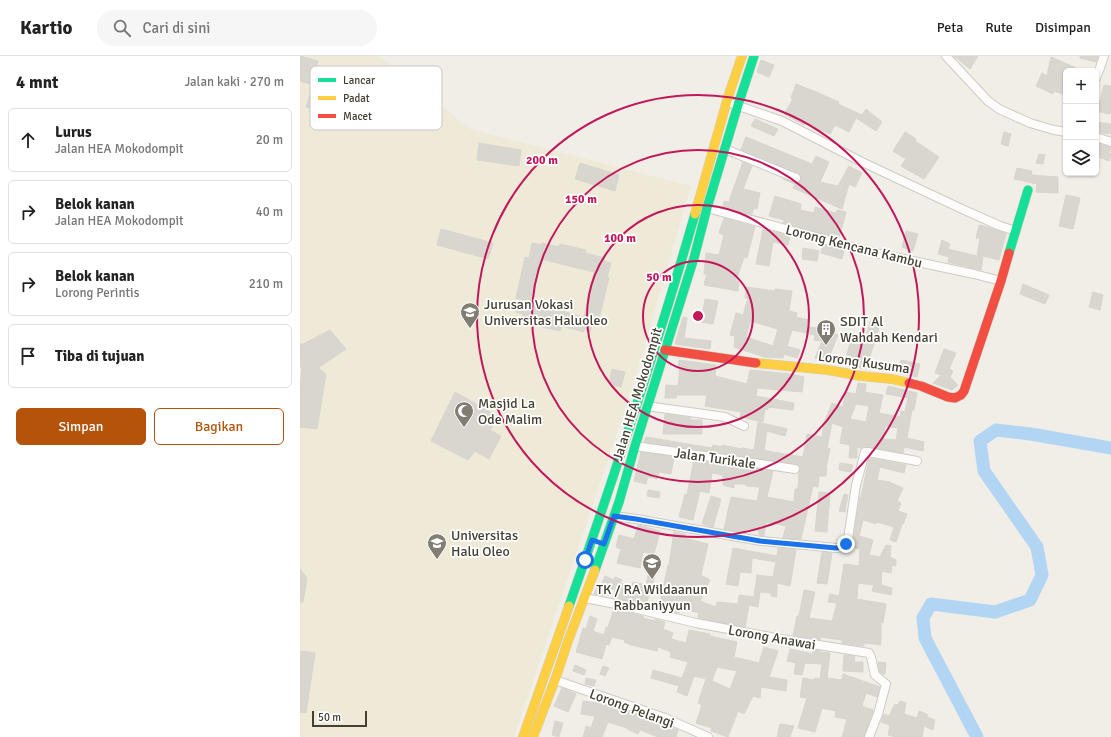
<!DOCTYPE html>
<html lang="id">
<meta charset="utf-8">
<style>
body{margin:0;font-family:Signika,sans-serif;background:#f6f6f6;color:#222}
.controls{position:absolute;right:12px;top:12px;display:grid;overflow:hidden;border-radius:6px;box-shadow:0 1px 3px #0004}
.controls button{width:36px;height:36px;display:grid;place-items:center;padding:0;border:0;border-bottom:1px solid #e0e0e0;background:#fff;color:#222;font:20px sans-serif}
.scale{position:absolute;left:12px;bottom:10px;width:55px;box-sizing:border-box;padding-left:4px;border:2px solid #464033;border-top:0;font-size:11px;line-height:14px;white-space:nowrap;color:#464033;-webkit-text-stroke:3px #fff;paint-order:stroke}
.stop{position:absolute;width:12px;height:12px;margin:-9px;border:3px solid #1a73e8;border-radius:50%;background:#fff}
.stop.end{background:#1a73e8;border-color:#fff;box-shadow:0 1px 4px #0008}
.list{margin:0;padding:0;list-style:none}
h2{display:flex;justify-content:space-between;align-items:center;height:52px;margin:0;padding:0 16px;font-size:17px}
h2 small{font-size:13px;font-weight:400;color:#767676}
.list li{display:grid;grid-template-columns:26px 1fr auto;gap:12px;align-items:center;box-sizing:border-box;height:64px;margin:0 8px 8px;padding:0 8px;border:1px solid #e0e0e0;border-radius:6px}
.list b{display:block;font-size:15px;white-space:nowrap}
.list p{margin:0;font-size:13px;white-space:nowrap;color:#767676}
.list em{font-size:13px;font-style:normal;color:#767676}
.actions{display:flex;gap:8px;padding:12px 16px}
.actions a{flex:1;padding:9px 0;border:1px solid #b45309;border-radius:6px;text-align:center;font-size:14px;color:#b45309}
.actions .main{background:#b45309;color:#fff}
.icon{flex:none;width:22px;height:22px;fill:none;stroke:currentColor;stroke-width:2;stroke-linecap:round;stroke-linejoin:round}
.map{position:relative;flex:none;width:811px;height:681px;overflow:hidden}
header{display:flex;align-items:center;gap:24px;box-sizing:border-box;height:56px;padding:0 20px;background:#fff;border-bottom:1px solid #e0e0e0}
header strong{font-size:19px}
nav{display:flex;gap:22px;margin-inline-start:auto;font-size:14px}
.search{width:280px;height:36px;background:#f6f6f6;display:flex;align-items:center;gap:10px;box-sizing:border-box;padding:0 14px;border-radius:22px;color:#767676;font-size:15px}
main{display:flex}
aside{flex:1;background:#fff}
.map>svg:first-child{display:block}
</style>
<header>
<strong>Kartio</strong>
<div class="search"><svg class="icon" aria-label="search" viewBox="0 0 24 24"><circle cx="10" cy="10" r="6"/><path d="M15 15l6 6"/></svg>Cari di sini</div>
<nav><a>Peta</a><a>Rute</a><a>Disimpan</a></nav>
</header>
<main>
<aside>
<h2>4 mnt<small>Jalan kaki · 270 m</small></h2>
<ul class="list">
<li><svg class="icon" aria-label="ahead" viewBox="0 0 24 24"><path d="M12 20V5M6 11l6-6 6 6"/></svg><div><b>Lurus</b><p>Jalan HEA Mokodompit</p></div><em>20 m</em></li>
<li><svg class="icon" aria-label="right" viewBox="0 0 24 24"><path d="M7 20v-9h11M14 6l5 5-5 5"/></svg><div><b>Belok kanan</b><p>Jalan HEA Mokodompit</p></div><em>40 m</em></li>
<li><svg class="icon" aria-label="right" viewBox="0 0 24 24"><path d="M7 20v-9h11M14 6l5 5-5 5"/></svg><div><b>Belok kanan</b><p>Lorong Perintis</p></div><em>210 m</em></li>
<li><svg class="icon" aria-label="arrive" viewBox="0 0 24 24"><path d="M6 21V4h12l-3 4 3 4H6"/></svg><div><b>Tiba di tujuan</b></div></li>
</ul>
<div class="actions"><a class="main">Simpan</a><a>Bagikan</a></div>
</aside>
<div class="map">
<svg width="811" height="681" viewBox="0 0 811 681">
<rect width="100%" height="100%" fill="#f0eee7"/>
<path fill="#efead8" d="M0,0H79L170,73L391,130L334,327L214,681H0Z"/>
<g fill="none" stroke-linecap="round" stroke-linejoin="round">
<path stroke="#b2d5f3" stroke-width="13" d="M677,681L625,582L623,562L631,548L695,556L730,544L742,519L737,491L684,415L680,385L696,374L731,378L811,392"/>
</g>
<path fill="#d9d6cf" stroke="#d8d5cd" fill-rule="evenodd" d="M0,0L18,5L15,15L48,25L40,47L30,44L25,58L6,51L13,29L0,25Z
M654,0H678L670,13Z
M780,0H798L796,6L780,2Z
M751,1L783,15H765L762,27L766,29V39L754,35L753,38L736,30L742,17L747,20Z
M461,4L474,9L469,21L457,16Z
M496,28L516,36L539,46L538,48L562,59L566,53L582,66L576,75L556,62L549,76L535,69L530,78L505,67L504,69L484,58L493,43L491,42Z
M804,29L811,30V54L810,58L796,55V44L800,45Z
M455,63L478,73L474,80L451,70Z
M796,66L811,68L810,78L796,76Z
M605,76L616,83L615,85L639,101L624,123L601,110L606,103L593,95Z
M704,76L711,78L708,90L701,88Z
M446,81L512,108L516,100L529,106L520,126L538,130L549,110L562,117L555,131L549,128L542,153L493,132L495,128L483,123L497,127L501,124V121L498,117L441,94Z
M179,87L221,94L219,110L177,104Z
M796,87L811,91L809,97L811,98L809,105L796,100Z
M739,98L745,99L743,108L736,107Z
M443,106L452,110L443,133L460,137L457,153L454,152L452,158L423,151L424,145L429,146L434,131Z
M280,107L319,119L315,135L275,123Z
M717,112L732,115L731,119L758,121V137L736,136L737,128L714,123Z
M766,139L780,142L773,173L759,170Z
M475,140L501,148L500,154L514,157L515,151L536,157L537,154L546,156L539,182L483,167L484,164L469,160Z
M424,162L455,171L447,202L444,201L436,225H439L438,235L404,229L407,218H404L406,197L419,199L424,179L419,177Z
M679,169L688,171L706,178L699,204L683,200L681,214L648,206L649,201L638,198L642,184L650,188L648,193L677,200L680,182H676Z
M141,173L193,187L188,203L137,189Z
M463,173L490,180L488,189L473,186L469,210L456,208Z
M606,175L618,178L613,195L602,191Z
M232,187L241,189L242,187L259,191L260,188L286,194L285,197L305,202L304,205L311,207L307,221L309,222L299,263L294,262L290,276L284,273V276L262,270L260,275L242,271L244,266L222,260L223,258L216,256L220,243L216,242L225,201L229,202ZM241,203L294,216L284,261L265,256L267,251L250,246L248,251L230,247Z
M523,189L544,194L542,203L521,197Z
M503,192L519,195L517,205L502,203Z
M723,228L749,239L745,248L720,238Z
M446,231L475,235V233L492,235L489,255L497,257L496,261L509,264L507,271L521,272L538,279L527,306L515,302L522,285L514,284L515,279L492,274L487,290L500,294L497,302L484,298L483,302L464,301L434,291L435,280L430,279L436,257L443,259L448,242H445ZM450,265L478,273L473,290L446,281Z
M793,236L803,239L800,254L789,251Z
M405,243L418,245L413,268L401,266Z
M383,261L387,262L384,282L411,285L410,293L375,288Z
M570,266L580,269L566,313L544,309L551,284L564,288Z
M30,274L46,293L18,312L26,318L17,373L0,371V331L2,311H0V288H3Z
M644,293L656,297L649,313L653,315L650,321L658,329L652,334L633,327L641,319L635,317Z
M379,304L416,309L415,320L447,328L450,314L491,318L504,321L502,336L457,332L456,340L494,347L493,354L468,351V354L465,353L463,366L440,361L441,356L405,350L407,339H377L376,342H365L366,329L378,330L380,311H378Z
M601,304L620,308L617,321L593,316L594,312H599Z
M312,313L325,316L321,331L309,328Z
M558,327L566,328L565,336L583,339L579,357L600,361L601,355L605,356L608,342L586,338L588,330L617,337L614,354H612L607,382L624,386L623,395L604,391L603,397L565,390L561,392L557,391V402H549L550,389L540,387L543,371L532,367L527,392L530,393L526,412L527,413L526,420H519L518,431L513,430L501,483L483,482L486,470L466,466L464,480L459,479V475L446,473L445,477L424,473L431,441L457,445L460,431L446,430V428H434V432L423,429V419L412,417L409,437L400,435L393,464L379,461L385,438L387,439L394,404L473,415L467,441L494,446L495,433H498L499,417L500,413V411L496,408L344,386L346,381L412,392L413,389L422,391V389L442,393V392L454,394L458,366L487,373L485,380L467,375L464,394L467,395L503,401L507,378L522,381L524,367L532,347L543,351L545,336L556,338ZM556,348L569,350L566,366L550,363ZM585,370L598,372L596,384L583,383Z
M155,336L199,361L190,374L201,380L189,403L175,395L168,404L131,385Z
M365,358L391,362L390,364H402V378H363Z
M341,396L374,401L371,418L359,416L357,423L348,421L346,428L334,425Z
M569,402L606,409L604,417L580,411L577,424L589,426L603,432L597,445L601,447L598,455L607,458L603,468H602L596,486L590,484L594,471L577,466L576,468L563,464L559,480L573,484L569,499L580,501L586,489L591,490L590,501L596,504V510L592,509L591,517L582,515L581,529L592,532L591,539L572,535L574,529L558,527L557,543L586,548L583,567L581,566V589L564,587V590L555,589L542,587V584L520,581V584L493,579L497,560H499L504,534L515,536L509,562L532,565L537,547L528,546L530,538L539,540L544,508L559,510L560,493L551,491L553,484L560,441H561Z
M540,407L553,409L551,416L539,414Z
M348,434L360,436L359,442L347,440Z
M519,436L530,437L527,476L515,475Z
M544,438L548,439L545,456L539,455Z
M411,440L421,443L413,471L402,468Z
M338,469L360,475L354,498L343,496L340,512L317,507L321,493L316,491L319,479L334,483Z
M374,476L385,478L384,482L408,488L401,519L410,524L400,545L416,551L417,546L438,548L439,539L454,541L457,519L473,521L476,506L452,502L451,517L440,516L438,530L426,528L433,492L477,500L478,492L496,494L490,530L477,527V541L471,540V537L460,536L458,551L449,549L445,571L403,563L398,561L399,557L381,552L379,557L370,555L371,551L366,549V547L360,546L368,509H369Z
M522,496L532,497L527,528L517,527Z
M0,513L7,522L3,546H0Z
M348,519L355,521L346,549L313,542L315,534L307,532L305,540L294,538L297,531L300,532L305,520L314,524L315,521L322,524L320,527L331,531L333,526L346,529Z
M314,553L343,560V562L355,565V563L365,566L363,573L373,577L371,583L386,587L389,574L410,578V580L437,586L434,601L459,607L464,591L478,595L469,621L487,624L486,635L461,631L460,642L453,640L444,658L438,655L428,681L411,675L412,672L396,667L402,649L398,647L406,623L394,620L387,640L377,636L379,630L351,622L353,614L382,622L388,606L370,601L371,596L358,591L357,595L331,589L324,586L325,584L312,581L309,589L306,588L302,603L276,596L283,572L286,573L290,560L297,563L293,575L304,579L306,571H308ZM417,611L437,615L430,633L412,625Z
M490,593L513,598V594L520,595V596L530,597L527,622L542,624L543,618L580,631L577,641L566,637L562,650L573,654V655L564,681H542L547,663L535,661L536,655L522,652L515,676L498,672L507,642L500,641L503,622L514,624L515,622L520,623L522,608L505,607L502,619L494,618L496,607L487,605Z
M1,595L15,597L6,657L0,656V600Z
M544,599L555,600L554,606H563V616L543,615Z
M578,606L586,607L585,618H582L580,616Z
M275,609L286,614L284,619L273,615Z
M303,610L309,612L305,620L300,618Z
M286,622L296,624L294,630L285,628Z
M262,632L276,638L268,656L254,650Z
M283,645L298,647L299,645L363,667L378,674L376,681H358L340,674L338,678L327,673V672L308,666L302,681H283L286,670L291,672L295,660L281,658Z
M600,645L606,647L604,658L617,662L619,655L627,658V661L635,664L633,674L624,670L622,681H595L588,679L590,669L581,666L584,658L589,660L595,648L598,649Z
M255,665L263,667L259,681L252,679Z
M480,668L494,670L490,681H477Z"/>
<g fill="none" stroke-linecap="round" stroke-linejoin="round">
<g stroke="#cecbc5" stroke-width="10">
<path id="street" d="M646,0L688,45L699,53L730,67L754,74L766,76
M796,22L800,12L804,0
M433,48L482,65L562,106L662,153L700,170L716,175
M796,81L811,86
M425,93L496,122
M407,152L571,196L674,218L701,225
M347,350L425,361L444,370
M335,390L495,413
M314,460L336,463L461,485L536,492L543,491L546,488L548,483L556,429L565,396H568L617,405
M285,542L321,549L396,567L481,583L569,597L571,601L575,619L586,628L578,658L569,681
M255,624L365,662L408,681"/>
</g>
<g stroke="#d0ccbd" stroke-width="10">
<path id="fast" d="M709,197L728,134
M295,514L319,446L335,390L394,202L407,152L438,49L454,0
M269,550C314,421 357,290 395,158"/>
</g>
<g stroke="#d0ccbd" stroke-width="10">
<path id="slow" d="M395,158L428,41L442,0
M456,307L528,314L561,320L592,323L609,327
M223,681L269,550
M233,681L255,624L268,585L295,514"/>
</g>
<g stroke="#d0ccbd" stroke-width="10">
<path id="jam" d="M365,294L456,307
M609,327L621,330L648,341L655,342L661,339L664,335L701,225L709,197"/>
</g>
<use href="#street" stroke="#fdfcfb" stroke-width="8"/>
<use href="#fast" stroke="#16e098" stroke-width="9"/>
<use href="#slow" stroke="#ffcf43" stroke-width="9"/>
<use href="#jam" stroke="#f24e42" stroke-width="9"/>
</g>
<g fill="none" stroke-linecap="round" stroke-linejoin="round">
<path stroke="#1a73e8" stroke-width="5" d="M285,504L292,484L304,488L314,460L336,463L460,485L536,492L543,491L546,488"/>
</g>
<g fill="none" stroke="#c2185b" stroke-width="2">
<circle cx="398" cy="260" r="55"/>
<circle cx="398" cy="260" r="111"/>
<circle cx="398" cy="260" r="166"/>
<circle cx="398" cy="260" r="221"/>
</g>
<defs>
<g id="university-pin" transform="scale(1)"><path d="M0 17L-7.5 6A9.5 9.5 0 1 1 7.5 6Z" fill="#827d72" stroke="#fff"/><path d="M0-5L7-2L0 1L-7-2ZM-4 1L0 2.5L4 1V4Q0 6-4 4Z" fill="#fff"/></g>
<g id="building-pin" transform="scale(1)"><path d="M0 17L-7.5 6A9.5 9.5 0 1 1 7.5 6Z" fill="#827d72" stroke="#fff"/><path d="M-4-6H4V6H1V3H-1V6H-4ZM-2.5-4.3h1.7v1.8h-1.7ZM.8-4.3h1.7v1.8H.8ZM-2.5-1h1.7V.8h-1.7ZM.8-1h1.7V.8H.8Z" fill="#fff"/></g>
<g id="mosque-pin" transform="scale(1)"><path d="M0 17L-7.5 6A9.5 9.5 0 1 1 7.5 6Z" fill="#827d72" stroke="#fff"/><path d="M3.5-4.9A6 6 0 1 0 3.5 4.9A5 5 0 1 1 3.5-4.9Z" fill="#fff"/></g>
<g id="school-pin" transform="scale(1)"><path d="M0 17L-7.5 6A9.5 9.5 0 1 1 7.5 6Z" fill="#827d72" stroke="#fff"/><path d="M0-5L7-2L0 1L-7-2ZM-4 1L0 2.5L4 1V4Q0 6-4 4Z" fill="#fff"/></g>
</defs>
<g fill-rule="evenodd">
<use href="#university-pin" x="170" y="256"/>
<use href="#building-pin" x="526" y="273"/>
<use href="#mosque-pin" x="164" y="355"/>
<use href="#university-pin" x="137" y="487"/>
<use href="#school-pin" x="352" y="507"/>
</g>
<g text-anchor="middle" stroke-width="3.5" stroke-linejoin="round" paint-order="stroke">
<g font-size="14" fill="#464033" stroke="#fff">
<text transform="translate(554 190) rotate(14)" y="5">Lorong Kencana Kambu</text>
<text transform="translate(564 306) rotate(8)" y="5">Lorong Kusuma</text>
<text transform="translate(337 338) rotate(-73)" y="5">Jalan HEA Mokodompit</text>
<text transform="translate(415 402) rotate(8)" y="5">Jalan Turikale</text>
<text transform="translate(472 581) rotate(10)" y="5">Lorong Anawai</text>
<text transform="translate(332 652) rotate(20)" y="5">Lorong Pelangi</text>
</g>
<g font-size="14" fill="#464033" stroke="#fff" text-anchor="start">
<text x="184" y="253">Jurusan Vokasi<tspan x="184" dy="16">Universitas Haluoleo</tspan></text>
<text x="540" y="270">SDIT Al<tspan x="540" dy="16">Wahdah Kendari</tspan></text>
<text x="178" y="352">Masjid La<tspan x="178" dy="16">Ode Malim</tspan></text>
<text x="151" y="484">Universitas<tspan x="151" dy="16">Halu Oleo</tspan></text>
<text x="352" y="538" text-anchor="middle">TK / RA Wildaanun<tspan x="352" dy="16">Rabbaniyyun</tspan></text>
</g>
</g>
<rect x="10" y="10" width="132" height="64" rx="6" fill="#fff" stroke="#c8c6c2" stroke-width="1"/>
<rect x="18" y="22" width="18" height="4" fill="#16e098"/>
<rect x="18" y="40" width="18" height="4" fill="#ffcf43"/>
<rect x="18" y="58" width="18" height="4" fill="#f24e42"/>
<g font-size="11" fill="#464033">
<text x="43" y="28">Lancar</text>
<text x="43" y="46">Padat</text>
<text x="43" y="64">Macet</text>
</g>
<circle cx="398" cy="260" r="6" fill="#c2185b" stroke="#fff" stroke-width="2"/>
<g font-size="12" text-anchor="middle" font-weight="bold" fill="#c2185b" stroke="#fff" stroke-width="3.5" stroke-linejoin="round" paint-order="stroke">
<text x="242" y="108">200 m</text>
<text x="281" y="147">150 m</text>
<text x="320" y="186">100 m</text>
<text x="359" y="225">50 m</text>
</g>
</svg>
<div class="controls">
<button>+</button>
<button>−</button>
<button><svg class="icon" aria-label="layers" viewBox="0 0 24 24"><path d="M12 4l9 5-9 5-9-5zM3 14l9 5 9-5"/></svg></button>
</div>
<div class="scale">50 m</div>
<div class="stop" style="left:285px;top:504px"></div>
<div class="stop end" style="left:546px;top:488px"></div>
</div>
</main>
